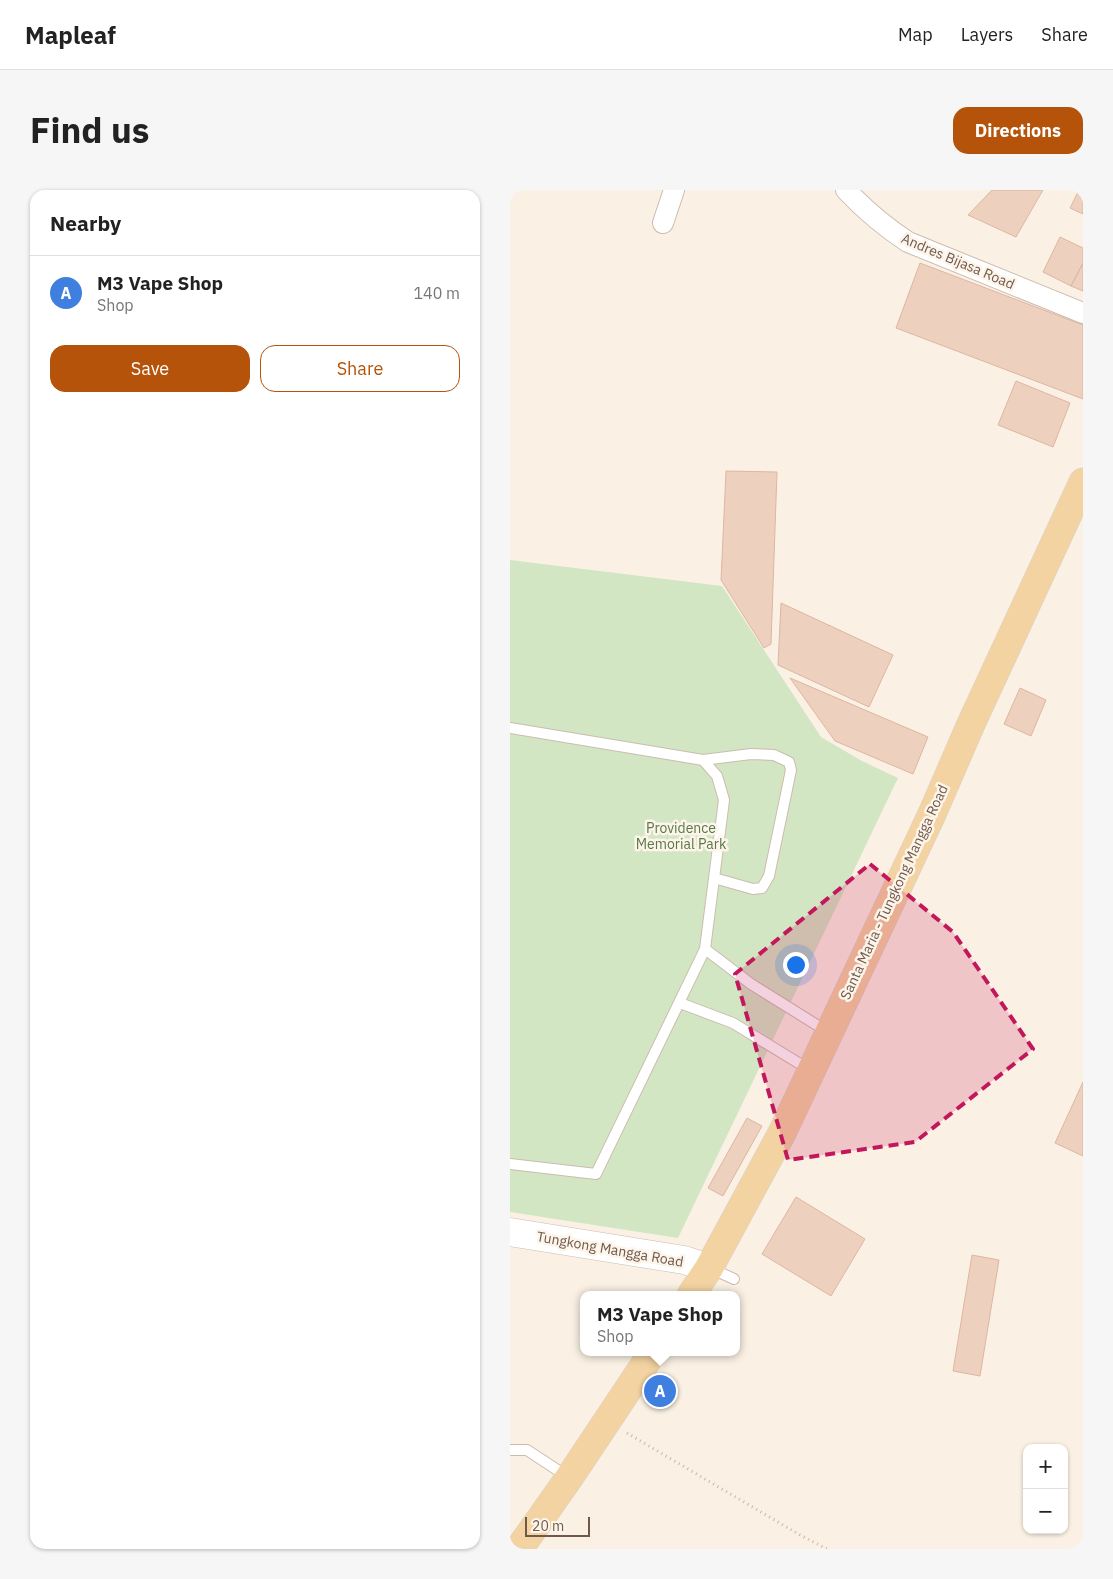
<!DOCTYPE html>
<meta charset="utf-8">
<style>
body{margin:0;font-family:"IBM Plex Sans",sans-serif;background:#f6f6f6;color:#222}
.controls{position:absolute;right:15px;bottom:15px;display:grid;overflow:hidden;border-radius:10px;box-shadow:0 1px 4px #0004}
.controls button{width:45px;height:45px;display:grid;place-items:center;padding:0;border:0;border-bottom:1px solid #e0e0e0;background:#fff;color:#222;font:25px sans-serif}
.scale{position:absolute;left:15px;bottom:12px;width:65px;box-sizing:border-box;padding-left:5px;border:2px solid #70584c;border-top:0;font-size:14px;line-height:18px;white-space:nowrap;color:#70584c;-webkit-text-stroke:4px #fdf5ea;paint-order:stroke}
.you{position:absolute;left:285px;top:774px;width:18px;height:18px;margin:-12px;border:4px solid #fff;border-radius:50%;background:#1a73e8;box-shadow:0 0 0 8px #1a73e833}
.badge{display:grid;place-items:center;width:32px;height:32px;border-radius:50%;background:#b45309;color:#fff;font-size:16px;font-weight:700}
.pin{position:absolute;translate:-50% -50%;border:2px solid #fff;box-shadow:0 1px 5px #0006}
.popup{position:absolute;left:70px;top:1101px;width:160px;height:65px;box-sizing:border-box;display:grid;place-content:center;border-radius:10px;background:#fff;filter:drop-shadow(0 1px 4px #0005);font-size:16px;white-space:nowrap;color:#767676}
.popup b{font-size:19px;color:#222}
.popup::after{content:'';position:absolute;left:50%;top:100%;margin-left:-10px;border:10px solid transparent;border-top-color:#fff}
.list{margin:0;padding:0;list-style:none}
h2{display:flex;justify-content:space-between;align-items:center;height:65px;margin:0;padding:0 20px;font-size:21px}
h2 small{font-size:16px;font-weight:400;color:#767676}
.list li{display:grid;grid-template-columns:32px 1fr auto;gap:15px;align-items:center;box-sizing:border-box;height:75px;padding:0 20px;border-top:1px solid #e0e0e0}
.list b{display:block;font-size:19px;white-space:nowrap}
.list p{margin:0;font-size:16px;white-space:nowrap;color:#767676}
.list em{font-size:16px;font-style:normal;color:#767676}
.actions{display:flex;gap:10px;padding:15px 20px}
.actions a{flex:1;padding:11px 0;border:1px solid #b45309;border-radius:15px;text-align:center;font-size:18px;color:#b45309}
.actions .main{background:#b45309;color:#fff}
.map{position:relative;flex:none;width:573px;height:1359px;overflow:hidden;border-radius:15px}
header{display:flex;align-items:center;gap:30px;box-sizing:border-box;height:70px;padding:0 25px;background:#fff;border-bottom:1px solid #e0e0e0}
header strong{font-size:24px}
nav{display:flex;gap:28px;margin-inline-start:auto;font-size:18px}
.intro{display:flex;align-items:center;justify-content:space-between;box-sizing:border-box;height:120px;padding:0 30px}
h1{margin:0;font-size:35px}
.button{padding:12px 22px;border-radius:15px;background:#b45309;color:#fff;font-size:18px;font-weight:700}
main{display:flex;gap:30px;padding:0 30px}
aside{flex:1;background:#fff;border-radius:15px;box-shadow:0 1px 4px #0004}
.map>svg:first-child{display:block}
</style>
<header>
<strong>Mapleaf</strong>
<nav><a>Map</a><a>Layers</a><a>Share</a></nav>
</header>
<div class="intro"><h1>Find us</h1><a class="button">Directions</a></div>
<main>
<aside>
<h2>Nearby<small></small></h2>
<ul class="list">
<li><span class="badge" style="background:#3f7fe0">A</span><div><b>M3 Vape Shop</b><p>Shop</p></div><em>140 m</em></li>
</ul>
<div class="actions"><a class="main">Save</a><a>Share</a></div>
</aside>
<div class="map">
<svg width="573" height="1359" viewBox="0 0 573 1359">
<rect width="100%" height="100%" fill="#faf1e4"/>
<path fill="#d3e6c4" d="M0,370L212,396L311,547L352,571L388,588L168,1048L0,1022Z"/>
<path fill="#edd0be" stroke="#deb6a0" d="M482,0H533L506,47L458,25Z
M569,0H573V24L560,18Z
M550,47L573,58V73L561,96L533,82Z
M410,73L573,135V209L386,138Z
M573,73V101L561,96Z
M506,191L560,213L543,257L488,235Z
M216,281L267,282L261,454L254,458L211,390Z
M271,413L383,465L359,517L268,475Z
M280,488L418,547L403,584L325,551Z
M510,498L536,510L521,546L494,534Z
M573,892V966L545,953Z
M237,928L252,936L213,1006L198,998Z
M286,1007L355,1049L321,1106L252,1064Z
M462,1065L489,1070L470,1186L443,1181Z"/>
<g fill="none" stroke-linecap="round" stroke-linejoin="round">
<g stroke="#cdbbaf" stroke-width="12">
<path id="lane" d="M0,538L193,570L241,564L264,565L279,572L281,580L259,686L252,698L243,699L204,688
M195,759L241,794L318,842
M170,813L223,833L300,880
M0,974L86,984L195,759L214,610L207,586L193,570
M200,1078L224,1089
M0,1260H17L58,1287"/>
</g>
<g stroke="#cdbbaf" stroke-width="22">
<path id="street" d="M336,0C355,20 375,37 398,52L573,123
M153,33L164,0"/>
</g>
<g stroke="#cfbbac" stroke-width="29">
<path id="secondary" d="M0,1042L174,1070L199,1078"/>
</g>
<g stroke="#d7d0cd" stroke-width="29">
<path id="primary" d="M181,1105L199,1078L272,943L422,624L461,534L573,292
M9,1359L59,1288L143,1162"/>
</g>
<path stroke="#d2b3a2" stroke-width="3" stroke-dasharray="1 4" stroke-linecap="butt" d="M117,1243L290,1345L317,1359"/>
<use href="#lane" stroke="#fff" stroke-width="10"/>
<use href="#street" stroke="#fff" stroke-width="20"/>
<use href="#secondary" stroke="#fff" stroke-width="28"/>
<use href="#primary" stroke="#f3d3a2" stroke-width="28"/>
</g>
<path fill="#c2185b" fill-opacity="0.2" stroke="#c2185b" stroke-width="4" stroke-dasharray="10 6" stroke-linejoin="round" d="M360,674L443,742L523,859L405,952L278,970L225,784Z"/>
<g text-anchor="middle" stroke-width="5" stroke-linejoin="round" paint-order="stroke">
<g font-size="14" fill="#70584c" stroke="#fdf5ea">
<text transform="translate(448 71) rotate(23)" y="5">Andres Bijasa Road</text>
<text transform="translate(384 702) rotate(-65)" y="5">Santa Maria - Tungkong Mangga Road</text>
<text transform="translate(100 1059) rotate(10)" y="5">Tungkong Mangga Road</text>
</g>
<g font-size="14" fill="#587a48" stroke="#fdf5ea">
<text x="171" y="643">Providence<tspan x="171" dy="16">Memorial Park</tspan></text>
</g>
</g>
</svg>
<div class="controls">
<button>+</button>
<button>−</button>
</div>
<div class="scale">20 m</div>
<div class="you"></div>
<div class="pin badge" style="left:150px;top:1201px;background:#3f7fe0">A</div>
<div class="popup"><b>M3 Vape Shop</b>Shop</div>
</div>
</main>
